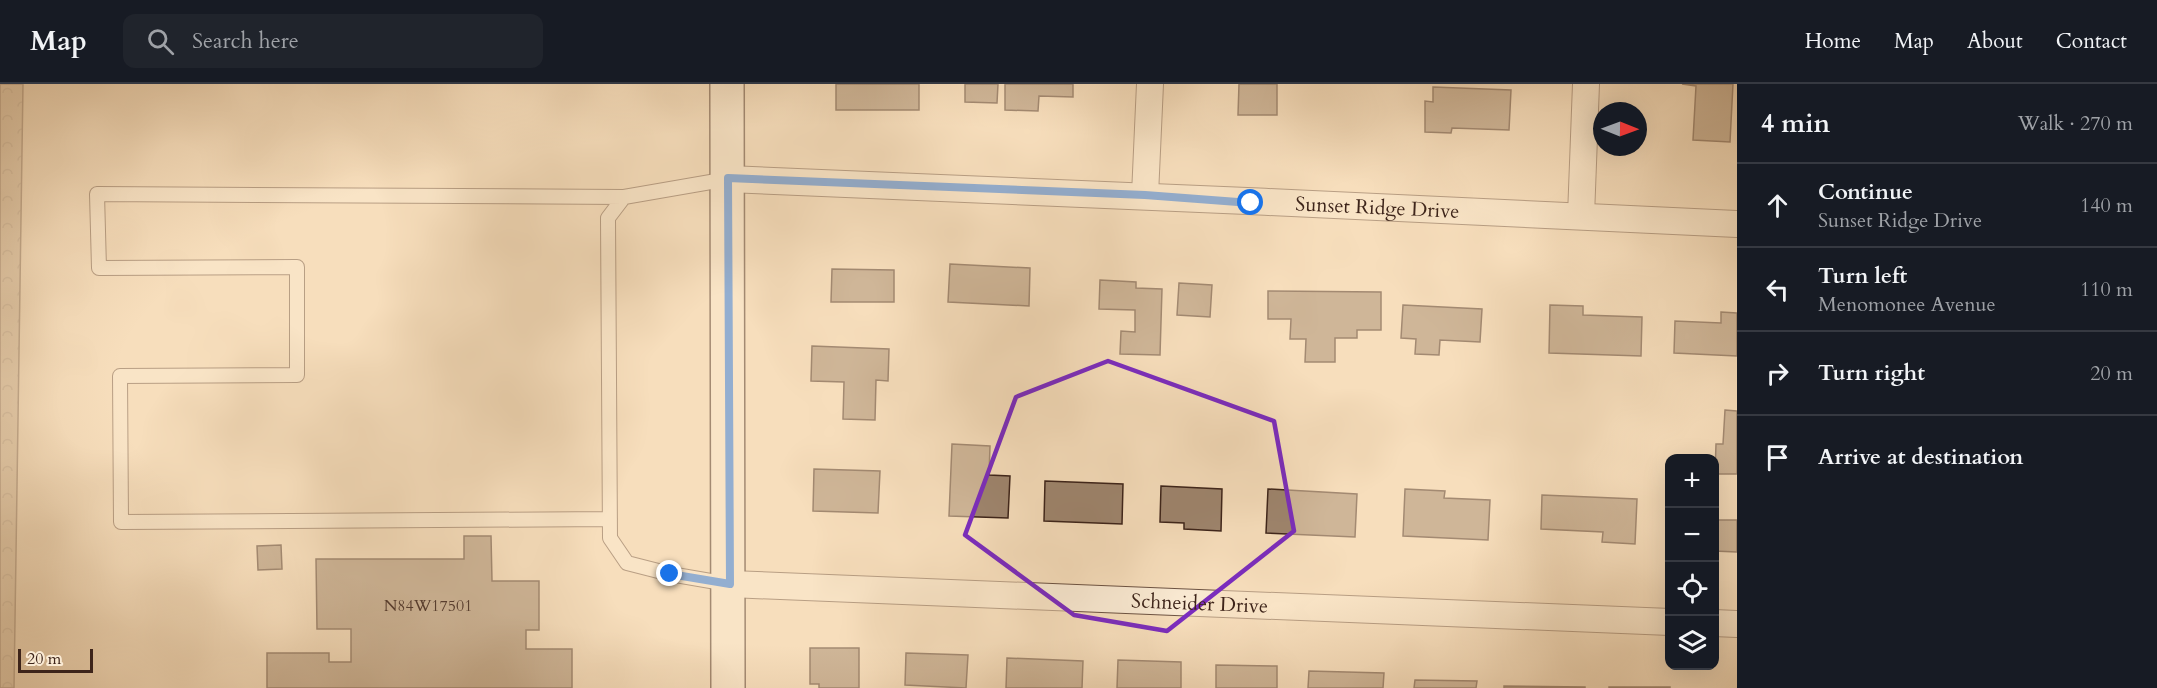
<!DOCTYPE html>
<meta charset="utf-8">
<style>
body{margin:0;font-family:Cardo,serif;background:#20242c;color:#f1f3f6}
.controls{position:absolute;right:18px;bottom:18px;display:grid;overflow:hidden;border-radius:12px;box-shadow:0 6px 24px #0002}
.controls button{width:54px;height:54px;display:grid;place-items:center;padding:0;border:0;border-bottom:2px solid #363941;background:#171b24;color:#f1f3f6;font:30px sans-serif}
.compass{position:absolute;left:1593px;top:18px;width:54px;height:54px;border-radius:50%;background:#171b24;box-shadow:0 6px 24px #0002;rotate:91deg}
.scale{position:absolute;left:18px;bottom:15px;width:75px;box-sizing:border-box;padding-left:6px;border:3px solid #3d241a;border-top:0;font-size:16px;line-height:21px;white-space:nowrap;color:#3d241a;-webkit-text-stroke:4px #faead3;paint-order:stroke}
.stop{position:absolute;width:18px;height:18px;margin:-14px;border:4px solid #1a73e8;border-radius:50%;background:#fff}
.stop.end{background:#1a73e8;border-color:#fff;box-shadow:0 2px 6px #0008}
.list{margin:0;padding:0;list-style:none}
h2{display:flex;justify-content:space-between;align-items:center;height:78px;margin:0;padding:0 24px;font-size:26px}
h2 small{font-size:20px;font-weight:400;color:#9ea1a6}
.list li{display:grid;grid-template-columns:39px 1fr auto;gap:18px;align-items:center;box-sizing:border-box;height:84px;padding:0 24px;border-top:2px solid #363941}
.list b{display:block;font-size:22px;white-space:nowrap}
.list p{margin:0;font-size:20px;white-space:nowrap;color:#9ea1a6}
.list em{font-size:20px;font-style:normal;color:#9ea1a6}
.icon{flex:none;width:33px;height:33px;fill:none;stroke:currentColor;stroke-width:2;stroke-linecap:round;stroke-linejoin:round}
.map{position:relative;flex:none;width:1737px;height:604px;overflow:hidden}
header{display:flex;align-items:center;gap:36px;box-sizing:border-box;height:84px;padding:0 30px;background:#171b24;border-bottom:2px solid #363941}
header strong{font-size:28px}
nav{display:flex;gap:33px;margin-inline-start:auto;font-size:21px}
.search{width:420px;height:54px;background:#20242c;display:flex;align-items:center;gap:15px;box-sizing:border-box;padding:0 21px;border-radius:12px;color:#9ea1a6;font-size:22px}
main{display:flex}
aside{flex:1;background:#171b24}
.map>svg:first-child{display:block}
</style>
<header>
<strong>Map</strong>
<div class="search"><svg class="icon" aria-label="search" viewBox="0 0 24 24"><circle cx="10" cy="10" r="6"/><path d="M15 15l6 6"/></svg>Search here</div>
<nav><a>Home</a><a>Map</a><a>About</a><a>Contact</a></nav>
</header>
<main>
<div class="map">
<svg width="1737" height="604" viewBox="0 0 1737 604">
<defs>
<pattern id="park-crowns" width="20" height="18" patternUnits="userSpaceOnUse" patternTransform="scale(1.5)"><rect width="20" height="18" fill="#d7bea0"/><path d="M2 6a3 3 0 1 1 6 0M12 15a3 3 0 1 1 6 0" fill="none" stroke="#b9a389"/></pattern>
</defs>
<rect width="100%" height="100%" fill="#f7debc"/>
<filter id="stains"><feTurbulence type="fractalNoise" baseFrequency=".00333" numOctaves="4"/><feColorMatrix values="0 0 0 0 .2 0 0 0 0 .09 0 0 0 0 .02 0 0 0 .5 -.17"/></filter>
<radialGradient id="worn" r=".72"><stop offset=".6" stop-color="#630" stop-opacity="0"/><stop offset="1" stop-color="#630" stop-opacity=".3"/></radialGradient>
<path fill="url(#park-crowns)" stroke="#8a715d" stroke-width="1.5" d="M0,0H23L14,604H0Z"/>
<path fill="#9e856e" stroke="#3d241a" stroke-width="1.5" d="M836,0H919V26H836Z
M965,0H998L997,19L965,18Z
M1005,0H1073V13L1039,12L1038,27L1005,26Z
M1239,0H1277V31H1238Z
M1733,0L1730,58L1693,56L1696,2L1682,0Z
M1433,3L1511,6L1509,46L1452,44L1451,49L1425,48V17L1433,18Z
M950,180L1030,184L1029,222L948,218Z
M832,185L894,186V218H831Z
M1100,196L1136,198V204L1162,205L1160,271L1120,270L1121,247L1135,248V226L1099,225Z
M1179,199L1212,201L1210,233L1177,231Z
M1268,207L1381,208V246H1357V254H1335V278H1305L1306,255H1290L1291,235H1268Z
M1403,221L1482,225L1480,258L1440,256L1439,271L1415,270L1416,255L1401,254Z
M1550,221L1583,222V231L1642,233L1641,272L1549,269Z
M1721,228L1737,229V272L1674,269L1675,237L1721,239Z
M812,262L889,265L888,297L876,296L875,336L843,335L844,298L811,297Z
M1725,326L1737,327V390H1715L1716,360H1723Z
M952,360L990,362L989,391L1010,392L1008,434L949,432Z
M814,385L880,387L878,429L813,427Z
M1045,397L1123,400L1122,440L1044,437Z
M1161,402L1222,405L1221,447L1184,445V439L1160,438Z
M1268,405L1357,410L1355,453L1266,449Z
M1405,405L1445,407L1444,414L1490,416L1488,456L1403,452Z
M1542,411L1637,415L1635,460L1602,458L1603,448L1541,445Z
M1714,436H1737V468L1714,467Z
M464,452H491L492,497H539V546H526V565H572V604H267V569H329V578H351V545H317L316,475H464Z
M281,461L282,485L258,486L257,462Z
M810,564H859V604H819V600H810Z
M906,569L968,571L966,604L905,601Z
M1007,574L1083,577L1082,604H1006Z
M1118,576L1181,578V604H1117Z
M1216,581L1277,582V604H1216Z
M1309,587L1384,589L1383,604H1308Z
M1415,596L1477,597L1476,604H1414Z
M1504,602L1585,603V604H1504Z
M1609,603H1670V604H1609Z"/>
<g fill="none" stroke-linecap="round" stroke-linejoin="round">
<g stroke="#6c5242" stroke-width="16">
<path id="lane" d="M728,95L624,113L608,134L610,454L627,479L670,490L728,500
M610,435L121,438L120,292L297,291V183L99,184L97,110L624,113"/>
</g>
<g stroke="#6c5242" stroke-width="28">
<g id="street">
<path id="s1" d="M728,95C1064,108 1401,124 1737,140"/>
<path d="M1145,111L1150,0"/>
<path d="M1581,132L1586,0"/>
<path id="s2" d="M730,500L1670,538"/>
<path d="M1714,539L1737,540"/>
</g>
</g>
<g stroke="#3d241a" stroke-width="36">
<path id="secondary" d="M727,0L728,604"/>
</g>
<use href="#lane" stroke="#faead3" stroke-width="14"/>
<use href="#street" stroke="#faead3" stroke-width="26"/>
<use href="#secondary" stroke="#faead3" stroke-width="33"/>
</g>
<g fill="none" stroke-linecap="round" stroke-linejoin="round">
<path stroke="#1a73e8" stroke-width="8" d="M670,490L730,500L728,94L1145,111L1251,119"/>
</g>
<path d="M0 0H1737V604H0ZM1108,277L1274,337L1294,447L1167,547L1074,531L965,451L1016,313Z" fill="#f7debc" fill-opacity=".55" fill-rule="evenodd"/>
<path fill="none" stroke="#7b2cbf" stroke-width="4.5" stroke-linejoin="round" d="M1108,277L1274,337L1294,447L1167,547L1074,531L965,451L1016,313Z"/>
<g text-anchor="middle" stroke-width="6" stroke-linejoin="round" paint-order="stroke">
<g font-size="16" fill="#553c2f">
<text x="428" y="527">N84W17501</text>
</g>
<g font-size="20" fill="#3d241a" stroke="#faead3">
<text dy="7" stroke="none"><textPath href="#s1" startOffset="650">Sunset Ridge Drive</textPath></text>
<text dy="7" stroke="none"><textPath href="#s2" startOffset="470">Schneider Drive</textPath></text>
</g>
</g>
<rect width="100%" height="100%" filter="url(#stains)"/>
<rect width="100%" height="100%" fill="url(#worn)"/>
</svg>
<div class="controls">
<button>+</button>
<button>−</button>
<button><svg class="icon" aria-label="locate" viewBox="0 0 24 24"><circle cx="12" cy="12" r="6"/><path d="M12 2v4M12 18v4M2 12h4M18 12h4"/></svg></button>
<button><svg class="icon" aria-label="layers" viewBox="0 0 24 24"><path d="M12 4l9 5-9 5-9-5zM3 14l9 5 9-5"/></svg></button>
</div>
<svg class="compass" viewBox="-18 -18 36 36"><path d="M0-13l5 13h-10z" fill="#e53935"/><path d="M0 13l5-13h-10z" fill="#9ea1a6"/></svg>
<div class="scale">20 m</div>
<div class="stop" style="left:1251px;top:119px"></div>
<div class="stop end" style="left:670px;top:490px"></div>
</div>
<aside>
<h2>4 min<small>Walk · 270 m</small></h2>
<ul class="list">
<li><svg class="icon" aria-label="ahead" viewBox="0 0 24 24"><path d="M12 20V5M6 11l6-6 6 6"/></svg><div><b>Continue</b><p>Sunset Ridge Drive</p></div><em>140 m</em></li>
<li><svg class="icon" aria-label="left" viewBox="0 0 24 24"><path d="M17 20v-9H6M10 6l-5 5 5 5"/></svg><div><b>Turn left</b><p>Menomonee Avenue</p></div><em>110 m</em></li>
<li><svg class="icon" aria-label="right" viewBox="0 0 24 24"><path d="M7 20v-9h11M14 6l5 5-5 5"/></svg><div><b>Turn right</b></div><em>20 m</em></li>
<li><svg class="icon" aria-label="arrive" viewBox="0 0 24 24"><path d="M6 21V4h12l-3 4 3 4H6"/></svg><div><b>Arrive at destination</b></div></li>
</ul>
</aside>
</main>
